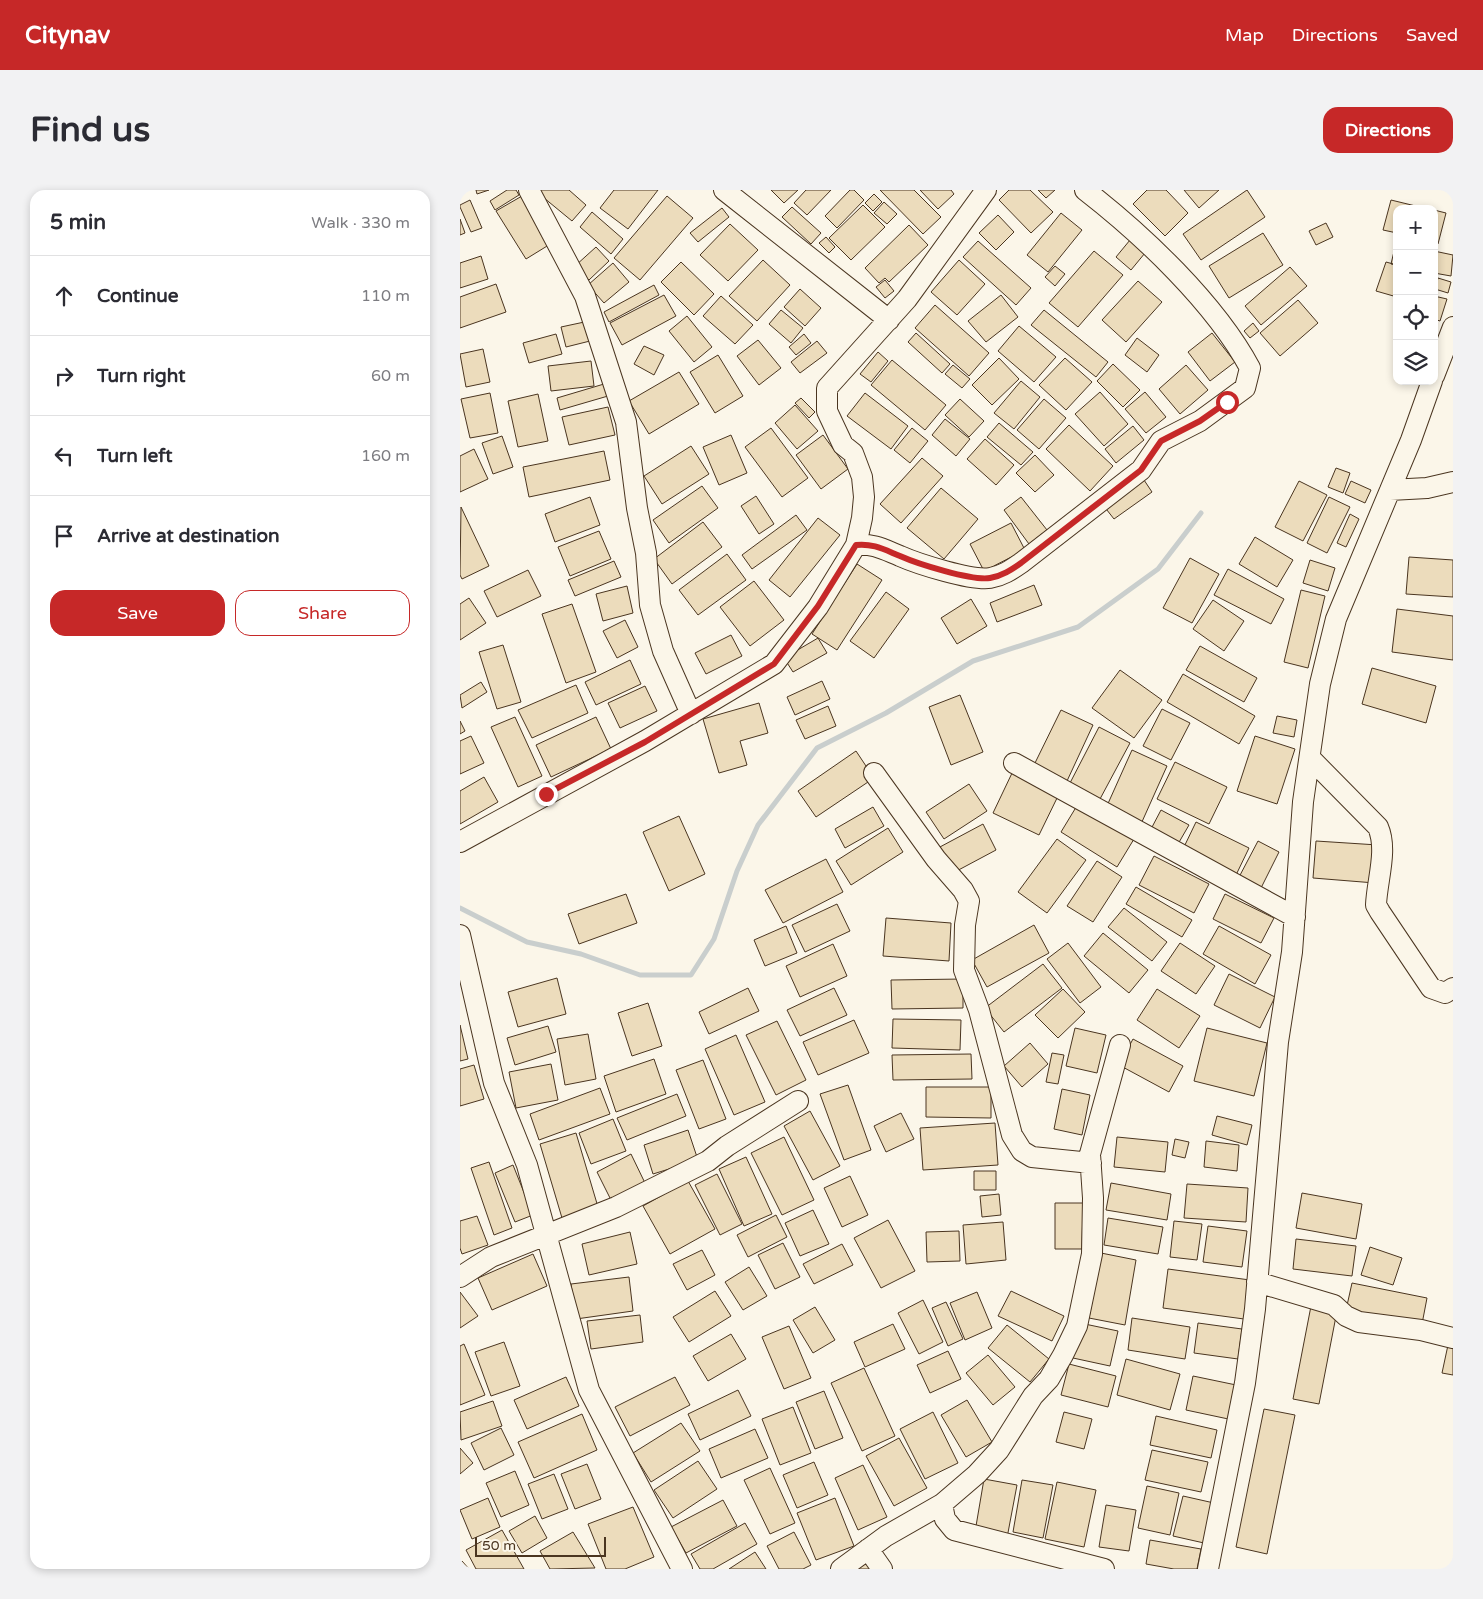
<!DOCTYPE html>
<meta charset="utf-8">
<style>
body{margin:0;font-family:"Varela Round",sans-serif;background:#f2f2f3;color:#2b2b33}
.controls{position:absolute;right:15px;top:15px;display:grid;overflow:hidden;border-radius:10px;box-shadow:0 2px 8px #0003}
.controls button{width:45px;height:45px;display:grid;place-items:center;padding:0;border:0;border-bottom:1px solid #e1e1e2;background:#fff;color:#2b2b33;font:25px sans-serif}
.scale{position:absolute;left:15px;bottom:12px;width:131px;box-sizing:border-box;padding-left:5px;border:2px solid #4a3520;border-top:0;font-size:14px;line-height:18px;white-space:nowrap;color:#4a3520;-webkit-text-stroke:4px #fbf6e9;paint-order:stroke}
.stop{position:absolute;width:15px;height:15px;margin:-11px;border:4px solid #c62828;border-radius:50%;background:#fff}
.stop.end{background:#c62828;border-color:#fff;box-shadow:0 1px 5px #0008}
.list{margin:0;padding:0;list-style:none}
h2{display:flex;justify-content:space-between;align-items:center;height:65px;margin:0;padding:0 20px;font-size:21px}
h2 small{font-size:16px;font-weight:400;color:#7c7c81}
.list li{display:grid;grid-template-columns:32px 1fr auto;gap:15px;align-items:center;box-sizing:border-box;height:80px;padding:0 20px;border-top:1px solid #e1e1e2}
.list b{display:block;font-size:19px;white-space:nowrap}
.list em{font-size:16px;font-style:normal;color:#7c7c81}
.actions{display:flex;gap:10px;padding:15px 20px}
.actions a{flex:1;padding:11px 0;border:1px solid #c62828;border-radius:15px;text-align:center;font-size:18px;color:#c62828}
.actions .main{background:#c62828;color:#fff}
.icon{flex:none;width:28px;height:28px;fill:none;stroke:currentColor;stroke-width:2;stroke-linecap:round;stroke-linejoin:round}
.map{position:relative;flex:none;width:993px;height:1379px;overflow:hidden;border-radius:15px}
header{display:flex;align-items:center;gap:30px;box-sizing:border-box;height:70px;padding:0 25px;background:#c62828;color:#fff}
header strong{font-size:24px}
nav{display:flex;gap:28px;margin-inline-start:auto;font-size:18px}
.intro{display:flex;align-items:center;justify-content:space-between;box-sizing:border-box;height:120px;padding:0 30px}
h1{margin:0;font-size:35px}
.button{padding:12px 22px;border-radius:15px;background:#c62828;color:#fff;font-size:18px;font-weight:700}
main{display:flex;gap:30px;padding:0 30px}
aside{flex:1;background:#fff;border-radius:15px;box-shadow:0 2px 8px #0003}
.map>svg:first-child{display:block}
</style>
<header>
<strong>Citynav</strong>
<nav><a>Map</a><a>Directions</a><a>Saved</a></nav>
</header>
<div class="intro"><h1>Find us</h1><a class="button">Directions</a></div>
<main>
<aside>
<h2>5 min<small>Walk · 330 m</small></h2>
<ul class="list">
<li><svg class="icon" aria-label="ahead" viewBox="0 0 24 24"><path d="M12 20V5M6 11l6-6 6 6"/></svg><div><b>Continue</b></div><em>110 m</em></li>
<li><svg class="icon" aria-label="right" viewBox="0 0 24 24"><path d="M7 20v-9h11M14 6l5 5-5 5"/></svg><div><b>Turn right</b></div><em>60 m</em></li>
<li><svg class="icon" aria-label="left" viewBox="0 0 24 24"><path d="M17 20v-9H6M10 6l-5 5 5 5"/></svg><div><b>Turn left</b></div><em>160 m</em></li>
<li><svg class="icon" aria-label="arrive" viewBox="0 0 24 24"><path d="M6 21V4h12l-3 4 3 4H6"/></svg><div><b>Arrive at destination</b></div></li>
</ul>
<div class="actions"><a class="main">Save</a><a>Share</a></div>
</aside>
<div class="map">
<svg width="993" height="1379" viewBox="0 0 993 1379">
<rect width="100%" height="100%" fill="#fbf6e9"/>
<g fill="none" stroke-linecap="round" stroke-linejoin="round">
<path stroke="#c9cecd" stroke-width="5" d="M0,718L67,752L121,764L180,785H231L254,749L277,681L298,635L357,558L426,523L513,471L618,437L698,379L741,323"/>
</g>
<path fill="#ecdcbc" stroke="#4a3520" d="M16,0H29L17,4Z
M47,0H56L59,5L35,20L30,11Z
M80,0H109L126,15L112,31L78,3Z
M154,0H198L168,39L140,18Z
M311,0H338L324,13Z
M346,0H371L347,25L334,13Z
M390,0H394L404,10L377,38L365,26Z
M420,0H454L481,27L463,44Z
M460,0H491L494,4L478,19Z
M549,0H570L593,22L571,43L539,10Z
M578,0H595L586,8Z
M687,0H706L728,23L705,46L673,14Z
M724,0H759L739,18Z
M787,0L805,27L741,70L723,44Z
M414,4L422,12L413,21L405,13Z
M62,6L92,53L66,69L36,21Z
M207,6L233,28L180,90L154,68Z
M10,10L22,38L11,42L0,17V15Z
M931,10L968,19H937V43L923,40Z
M424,12L437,24L427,34L414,23Z
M403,15L425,37L391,70L369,48Z
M332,17L361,43L351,54L322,27Z
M262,18L269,27L238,52L230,43Z
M974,20L986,23L978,54L974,53Z
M132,22L163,49L151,64L120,37Z
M601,23L622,40L588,82L567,65Z
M538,25L554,42L536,60L519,43Z
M0,29L5,43L0,45Z
M866,33L873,47L856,55L849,41Z
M270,34L298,60L268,91L240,65Z
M449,35L468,55L429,92L425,88L419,93L405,78Z
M803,43L823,75L769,108L749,76Z
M366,47L375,57L369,63L359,53Z
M670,50L685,63L671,80L656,67Z
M518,51L571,98L556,115L503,67Z
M936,53H937V75L931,74Z
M136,57L149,71L129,90L115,76Z
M634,61L663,85L618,137L589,113Z
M974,61L993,65L991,86L974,83Z
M21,66L28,89L0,98V73Z
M303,70L330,95L297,131L269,106Z
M499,70L525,94L497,125L471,102Z
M221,72L254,104L234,125L201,92Z
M926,72L937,75V107L916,101Z
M153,73L169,92L144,113L128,95Z
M595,76L605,84L595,96L585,87Z
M830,77L847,96L801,135L785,116Z
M978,88L991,92L988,103L975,99Z
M425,90L434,101L425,108L416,97Z
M678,91L702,112L666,152L642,130Z
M36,94L46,122L0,138V107Z
M194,95L199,105L149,132L144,122Z
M340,99L361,118L345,136L324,117Z
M204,105L216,126L162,155L150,133Z
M541,105L558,127L526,152L508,131Z
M261,106L293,135L275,154L243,126Z
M974,106L987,109L980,131L974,129Z
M838,110L858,133L820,166L800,143Z
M475,115L529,163L509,186L455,138Z
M321,120L343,138L331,153L309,134Z
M584,120L648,172L636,187L571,135Z
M227,126L252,157L234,172L209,141Z
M129,131L134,150L106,157L101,137Z
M793,133L799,141L790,148L784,141Z
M559,136L596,167L574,192L538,161Z
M456,143L490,174L482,183L448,152Z
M752,143L775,172L750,191L728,162Z
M96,144L102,164L69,173L63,153Z
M344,144L351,153L336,165L329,157Z
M677,148L699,165L687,182L665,165Z
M298,150L321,178L299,195L277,166Z
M357,151L367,163L340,183L331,172Z
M184,156L204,165L194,185L174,174Z
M23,159L30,192L6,197L0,164Z
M418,162L428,171L411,192L400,184Z
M258,165L283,206L255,223L230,182Z
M539,168L559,189L532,215L512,195Z
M605,168L632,192L606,220L579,195Z
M432,170L486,215L465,240L411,195Z
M131,171L134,196L91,201L88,176Z
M653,174L680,200L663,217L637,191Z
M493,175L510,189L502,198L485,184Z
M726,175L748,200L720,224L699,199Z
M219,182L239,214L189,244L169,211Z
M561,191L580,207L554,239L534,223Z
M144,194L148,206L100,220L97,208Z
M640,202L668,234L644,256L615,224Z
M685,202L706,227L686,243L665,219Z
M30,203L38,243L10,248L1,209Z
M405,203L448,236L431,259L387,226Z
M78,204L88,251L58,257L48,211Z
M341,208L355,222L349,228L335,213Z
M500,209L524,231L509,247L485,225Z
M584,209L606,228L579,259L557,240Z
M335,215L358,241L337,259L315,233Z
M148,217L155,245L109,255L102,227Z
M485,229L510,249L496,266L472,245Z
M539,233L573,262L561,275L527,247Z
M609,235L653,276L630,301L586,259Z
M673,236L684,250L656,273L645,259Z
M311,238L348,288L322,307L285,257Z
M452,238L468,251L450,273L434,260Z
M271,245L287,283L259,295L243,257Z
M363,245L388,279L361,299L336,265Z
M42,246L53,277L33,284L22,253Z
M525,249L554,275L536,295L507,269Z
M231,256L249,284L202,314L184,286Z
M14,259L28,289L0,302V266Z
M144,261L150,290L69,307L63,277Z
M575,265L594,285L575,302L556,283Z
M462,268L483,286L441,333L420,314Z
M876,278L890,283L883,303L868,297Z
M682,287L692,302L654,329L643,315Z
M839,291L867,305L843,351L815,337Z
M891,291L911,300L905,313L885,304Z
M242,296L258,318L209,353L193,330Z
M481,298L518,329L484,369L447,338Z
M296,306L314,334L299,344L281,316Z
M130,307L140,335L95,352L85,324Z
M561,307L587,340L569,354L544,320Z
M869,307L890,317L867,363L847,353Z
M1,317L29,376L2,389L0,385Z
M890,324L899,329L886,357L877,353Z
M336,325L347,340L292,379L282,365Z
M358,328L380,345L330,407L309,390Z
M243,332L262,357L212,394L194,369Z
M551,333L565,360L524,381L510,354Z
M139,341L151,369L110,386L98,357Z
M795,347L833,370L817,397L779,374Z
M267,364L286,390L238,425L219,400Z
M949,367L993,370V407L946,404Z
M730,368L759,384L732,433L703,418Z
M850,370L875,378L868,401L843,393Z
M154,371L161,387L115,406L108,390Z
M397,374L422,390L377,460L352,444Z
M768,379L824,409L811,434L754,405Z
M68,380L81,406L37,427L24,401Z
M294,391L324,430L290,456L260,417Z
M574,395L582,415L537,432L530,413Z
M167,396L173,423L143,431L136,404Z
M841,400L865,406L848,478L824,472Z
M426,402L449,419L414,468L390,451Z
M9,408L26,433L0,450V414Z
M511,409L527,436L497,454L481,428Z
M753,410L784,431L764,461L733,439Z
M112,414L136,482L106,493L82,424Z
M937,419L993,426V470L932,462Z
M165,430L178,457L157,468L143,441Z
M271,445L282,466L246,484L235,463Z
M358,448L367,463L333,482L324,468Z
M43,455L61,512L37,519L19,462Z
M740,456L797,488L784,512L726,480Z
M170,470L181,494L136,515L125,492Z
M912,478L976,496L966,533L902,514Z
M660,480L702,510L674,548L632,518Z
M723,484L795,526L779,554L707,512Z
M362,491L370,509L335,525L327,507Z
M21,492L27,502L2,518L0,505Z
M116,495L128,523L72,548L58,520Z
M185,496L197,521L160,538L148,513Z
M500,505L523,562L491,575L469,517Z
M299,513L308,543L280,551L287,575L259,583L243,529Z
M368,516L376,536L345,549L336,530Z
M702,519L730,533L711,570L683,556Z
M601,520L633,535L607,591L574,575Z
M817,526L837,530L834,547L813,543Z
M55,527L82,586L58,597L31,537Z
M136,527L151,559L91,587L76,555Z
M0,531L5,541L0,544Z
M639,537L670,553L640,609L610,593Z
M11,546L24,573L0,584V551Z
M795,546L835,559L817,614L777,601Z
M672,560L707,576L681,634L646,618Z
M396,561L414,588L356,627L338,601Z
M715,572L767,597L749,634L697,609Z
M553,581L599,604L579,645L533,623Z
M24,587L38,612L0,634V601Z
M509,594L527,621L484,649L466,622Z
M618,614L674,649L657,677L601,642Z
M413,617L424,636L385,658L375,639Z
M701,620L729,635L718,654L691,639Z
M219,626L245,684L209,701L183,642Z
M736,632L789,658L776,685L723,659Z
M523,634L536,660L491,684L478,658Z
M428,638L443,662L391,695L376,671Z
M597,649L626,670L587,723L558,702Z
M798,651L819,662L800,700L778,689Z
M856,651L918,655L915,693L853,688Z
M694,666L749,694L734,723L679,695Z
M366,669L383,702L323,733L305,700Z
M637,671L662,687L633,732L607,716Z
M676,697L732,730L722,747L666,714Z
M166,704L177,733L119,754L108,724Z
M765,704L814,728L801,753L753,729Z
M377,714L390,741L345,762L332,735Z
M664,718L707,752L692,771L648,737Z
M426,728L491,733L489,771L423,766Z
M574,735L589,763L527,797L512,770Z
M326,736L337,763L305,776L294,750Z
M759,736L811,765L795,794L743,764Z
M643,743L688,780L669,803L624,766Z
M608,753L641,797L620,813L587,769Z
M720,753L755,776L736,804L701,781Z
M373,754L387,786L340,807L326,776Z
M583,774L602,798L544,842L525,818Z
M769,784L815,807L800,838L754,815Z
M97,788L106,824L58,837L48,802Z
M503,789V818L432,819L431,790Z
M288,798L299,821L249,844L239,822Z
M374,798L387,825L340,846L327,820Z
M603,799L625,822L598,848L575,825Z
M697,799L740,826L719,858L677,830Z
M188,813L202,856L172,866L158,823Z
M433,829L501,830L500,860L432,858Z
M394,830L409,863L358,885L343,852Z
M317,831L346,890L316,905L286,845Z
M0,835L8,869L0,871Z
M88,836L96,862L55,875L47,848Z
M615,838L646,845L637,883L606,876Z
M747,838L807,853L794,906L734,891Z
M128,844L136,889L105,895L97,849Z
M276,845L305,912L274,925L245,859Z
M673,849L723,876L709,902L659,875Z
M570,853L588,874L562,897L544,876Z
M592,863L604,865L598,894L586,892Z
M511,864L512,889L433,890L432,865Z
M194,869L206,904L156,922L144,886Z
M243,870L266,929L239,939L216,880Z
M91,874L98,910L56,918L49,882Z
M14,875L24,909L0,916V879Z
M388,895L411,960L384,970L360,904Z
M466,897H531V928L466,927Z
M140,898L150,924L79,950L70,924Z
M602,899L630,905L622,945L594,939Z
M217,904L226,926L167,950L157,928Z
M350,921L380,976L353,990L324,936Z
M441,923L454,949L426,962L414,936Z
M757,926L792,935L787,955L752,945Z
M153,929L166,961L131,974L119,943Z
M535,933L538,975L463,980L460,938Z
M228,940L238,970L193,984L184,955Z
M116,943L138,1017L102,1028L80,954Z
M324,947L354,1010L322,1025L291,963Z
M657,947L708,952L705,982L654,977Z
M715,949L729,952L725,968L712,965Z
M746,951L779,955L777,981L744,977Z
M171,964L185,993L151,1010L137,982Z
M286,967L312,1024L284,1036L259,979Z
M29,972L52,1038L34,1045L11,978Z
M53,975L73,1025L55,1032L35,983Z
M514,981H536V1000H514Z
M257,984L282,1034L260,1045L235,995Z
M390,986L408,1025L382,1037L364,998Z
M228,991L255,1039L210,1064L183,1016Z
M651,993L711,1004L707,1030L646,1020Z
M727,994L788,998L786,1032L724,1028Z
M842,1003L902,1014L896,1049L836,1038Z
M539,1004L541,1025L522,1027L520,1006Z
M595,1013H623L622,1059H595Z
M353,1020L369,1054L340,1066L325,1033Z
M316,1025L327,1047L288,1067L277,1045Z
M17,1026L28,1055L2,1064L0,1058V1031Z
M648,1028L703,1037L698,1064L644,1055Z
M428,1030L455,1081L421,1098L394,1048Z
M714,1031L742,1034L737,1070L710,1067Z
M543,1032L546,1070L506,1074L503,1035Z
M748,1036L787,1041L782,1077L743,1072Z
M499,1041L500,1071L467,1072L466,1042Z
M170,1042L177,1074L129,1085L122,1054Z
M836,1049L896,1056L892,1086L833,1079Z
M323,1053L340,1087L315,1099L298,1065Z
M382,1054L393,1075L354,1094L343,1074Z
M910,1057L942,1068L933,1095L901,1085Z
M242,1060L255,1085L227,1100L213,1074Z
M641,1063L676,1070L665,1135L629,1128Z
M73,1064L87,1096L32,1120L18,1088Z
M289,1077L307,1106L283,1120L265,1092Z
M708,1079L790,1090L784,1129L703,1118Z
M169,1087L173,1121L116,1129L111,1094Z
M892,1093L967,1108L962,1134L886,1120Z
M255,1101L271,1126L229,1152L213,1127Z
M551,1101L604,1126L592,1151L538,1126Z
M0,1102L18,1126L0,1138Z
M517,1102L532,1138L505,1150L490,1113Z
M463,1110L483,1152L459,1164L438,1123Z
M486,1112L503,1149L488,1156L472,1118Z
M851,1116L877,1121L859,1214L833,1209Z
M355,1117L375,1150L353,1163L333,1130Z
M180,1125L183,1152L131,1159L127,1131Z
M672,1128L730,1137L725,1169L668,1160Z
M620,1133L658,1141L650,1176L613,1168Z
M738,1133L782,1139L778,1169L734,1163Z
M433,1134L445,1159L405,1177L394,1152Z
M547,1135L589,1169L570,1192L528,1158Z
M329,1136L351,1188L324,1199L302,1147Z
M271,1144L286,1169L248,1191L233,1166Z
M44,1152L60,1196L31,1206L15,1162Z
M4,1154L25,1205L0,1215V1156Z
M988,1155L993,1156V1185L982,1183Z
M488,1161L501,1189L470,1203L457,1175Z
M528,1165L555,1197L533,1215L506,1183Z
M666,1169L720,1184L710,1220L657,1205Z
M609,1174L656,1186L648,1217L601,1205Z
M404,1178L435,1246L402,1261L371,1193Z
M733,1186L781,1196L773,1230L726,1220Z
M106,1187L119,1216L67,1239L54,1210Z
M215,1187L230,1215L170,1246L155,1217Z
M278,1200L291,1226L240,1250L228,1224Z
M364,1201L383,1248L355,1259L336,1212Z
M507,1210L532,1252L506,1267L481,1225Z
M33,1211L42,1236L1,1250L0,1222Z
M333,1217L351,1263L320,1275L302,1229Z
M804,1219L835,1225L807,1364L776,1357Z
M473,1222L498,1273L465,1289L440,1239Z
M604,1222L632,1229L624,1259L596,1252Z
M122,1224L137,1260L74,1288L58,1252Z
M696,1226L757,1240L751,1268L690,1255Z
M221,1233L240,1261L191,1292L173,1263Z
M41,1238L54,1265L24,1280L11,1253Z
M295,1239L308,1268L261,1288L249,1259Z
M439,1248L467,1298L434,1316L406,1266Z
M0,1258L13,1273L0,1284Z
M692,1260L748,1272L741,1302L685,1290Z
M238,1271L257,1299L213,1328L194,1300Z
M354,1272L368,1305L337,1318L323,1285Z
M127,1274L141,1309L115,1319L101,1284Z
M403,1275L427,1327L398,1340L375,1288Z
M310,1278L335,1333L310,1344L284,1290Z
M55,1281L69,1315L41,1327L26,1293Z
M94,1284L108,1319L82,1329L68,1294Z
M524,1289L557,1295L547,1348L515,1342Z
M562,1290L593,1295L583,1348L553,1342Z
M597,1292L636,1300L624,1357L585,1349Z
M687,1296L719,1303L710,1345L678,1338Z
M723,1306L754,1313L744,1353L713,1346Z
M28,1308L40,1337L12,1349L0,1320Z
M375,1308L394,1356L356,1370L337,1323Z
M263,1310L277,1336L226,1363L211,1337Z
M646,1315L676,1320L669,1361L639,1357Z
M173,1317L194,1367L165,1379H146L128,1334Z
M75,1326L87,1348L62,1363L49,1341Z
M285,1333L297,1354L253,1379H240L231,1364Z
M42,1340L64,1379H16L6,1360Z
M113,1342L135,1378L90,1379L80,1361Z
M334,1342L351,1375L343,1379H319L307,1356Z
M690,1350L741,1359L737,1379H714L686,1374Z
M295,1362L306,1379H269Z
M405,1369L413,1379H393Z
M2,1371L9,1379H0Z"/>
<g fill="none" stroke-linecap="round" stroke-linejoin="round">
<g stroke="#4a3520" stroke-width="22">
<path id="minor" d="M69,0L125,106L166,232L177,318L186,363L190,415L203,461L231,524
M264,0L429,130
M974,186L993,137
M930,300L967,298L993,292
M396,355C413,353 425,360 440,366C458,374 512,391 530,388C542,386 551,380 561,373L681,280L701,251L740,231L785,198L790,178C755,113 683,45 625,0
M850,568L918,637C928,660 917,690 916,715L920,722L971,798L985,803L993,798
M554,573L835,727
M414,583L476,669L503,700L509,711L505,735L504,780L519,820L552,945L562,961L572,967L631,973
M0,652L185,551L314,474L358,417L396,355L402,328L404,307L402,287L393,263L383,255L367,221V198L447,109L526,0
M0,745L34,893L67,975L129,1200L222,1379
M0,1087L31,1067L156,1017L248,971L267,956L338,911
M797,1092L874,1115L886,1126L899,1132L961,1140L993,1148
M482,1314L485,1329L494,1340L644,1379
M408,1359L422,1379
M381,1379L426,1346L482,1314L517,1284L539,1260L573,1206L589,1189L603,1165L617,1136L632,1064L633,1008L630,964L660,855
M748,1379L785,1193L795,1119L818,852L832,762L843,612L860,494L876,429L951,250L972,191"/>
</g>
<use href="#minor" stroke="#fbf6e9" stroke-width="20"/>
</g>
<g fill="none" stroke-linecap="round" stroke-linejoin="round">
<path stroke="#c62828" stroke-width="6" d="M86,604L185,552L314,474L358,416L396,355C413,353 425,360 440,366C458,374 512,391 530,388C542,386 551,380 561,373L681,280L701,251L740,231L767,212"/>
</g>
</svg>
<div class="controls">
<button>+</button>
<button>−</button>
<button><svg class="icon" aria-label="locate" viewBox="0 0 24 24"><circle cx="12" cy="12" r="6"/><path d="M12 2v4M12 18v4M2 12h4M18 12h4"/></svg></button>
<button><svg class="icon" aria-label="layers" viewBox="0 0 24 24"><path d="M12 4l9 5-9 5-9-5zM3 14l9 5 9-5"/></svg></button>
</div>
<div class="scale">50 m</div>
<div class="stop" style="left:767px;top:212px"></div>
<div class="stop end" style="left:86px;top:604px"></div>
</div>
</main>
